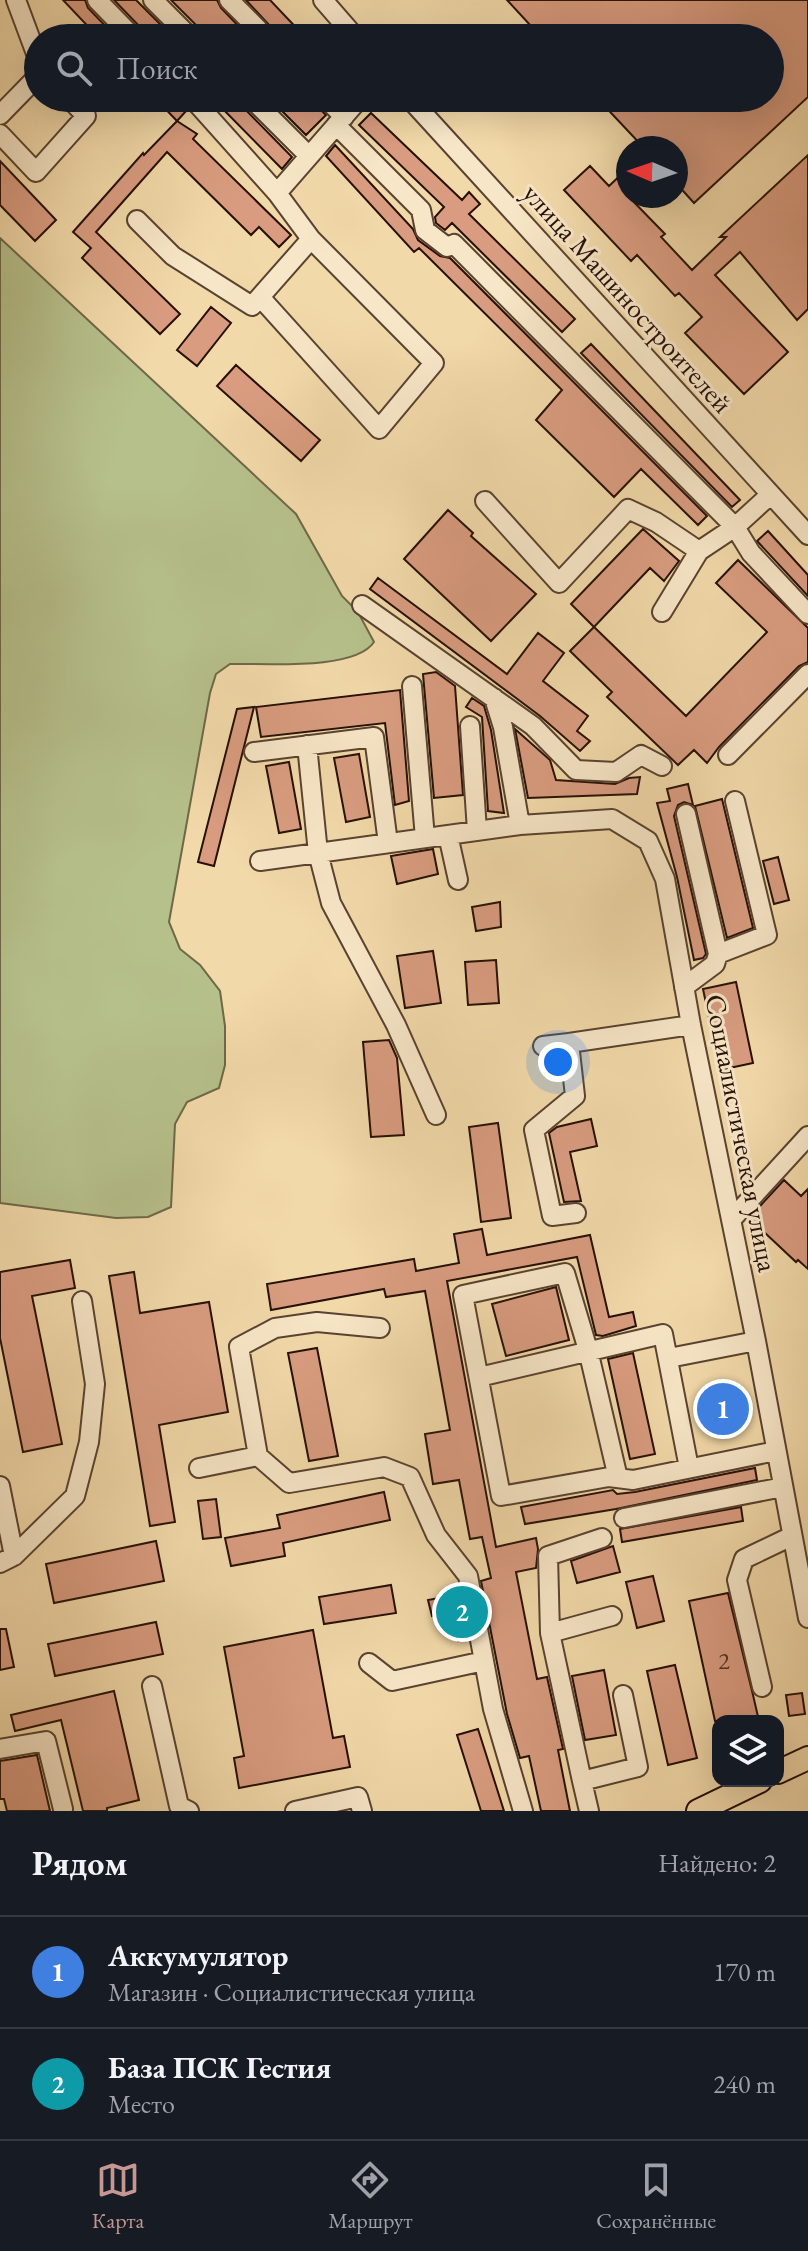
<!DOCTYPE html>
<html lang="ru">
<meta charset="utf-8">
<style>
body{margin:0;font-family:"EB Garamond",serif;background:#242831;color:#f1f3f6}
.controls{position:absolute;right:24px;bottom:24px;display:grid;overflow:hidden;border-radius:16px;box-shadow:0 8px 32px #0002}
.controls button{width:72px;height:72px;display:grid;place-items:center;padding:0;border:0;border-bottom:2px solid #363941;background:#171b24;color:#f1f3f6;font:40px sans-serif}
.compass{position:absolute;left:616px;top:136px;width:72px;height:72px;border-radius:50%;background:#171b24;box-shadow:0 8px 32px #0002;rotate:272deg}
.you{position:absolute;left:558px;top:1062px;width:28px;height:28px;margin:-20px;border:6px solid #fff;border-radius:50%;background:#1a73e8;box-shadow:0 0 0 12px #1a73e833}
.badge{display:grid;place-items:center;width:52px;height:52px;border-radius:50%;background:#c59692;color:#fff;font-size:26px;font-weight:700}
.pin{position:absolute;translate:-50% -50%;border:4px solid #fff;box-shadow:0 2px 8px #0006}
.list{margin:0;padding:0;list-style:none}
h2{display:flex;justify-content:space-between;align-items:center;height:104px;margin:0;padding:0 32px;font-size:34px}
h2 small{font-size:26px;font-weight:400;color:#9ea1a6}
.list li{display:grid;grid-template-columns:52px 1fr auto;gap:24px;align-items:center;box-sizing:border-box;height:112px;padding:0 32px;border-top:2px solid #363941}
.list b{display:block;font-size:30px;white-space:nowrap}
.list p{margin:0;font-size:26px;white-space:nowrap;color:#9ea1a6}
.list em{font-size:26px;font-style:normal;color:#9ea1a6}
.icon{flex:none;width:44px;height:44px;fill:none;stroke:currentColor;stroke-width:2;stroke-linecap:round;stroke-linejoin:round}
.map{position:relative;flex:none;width:808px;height:1811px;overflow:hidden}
.search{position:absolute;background:#171b24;box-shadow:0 8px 32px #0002;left:24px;right:24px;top:24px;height:88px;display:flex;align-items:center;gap:20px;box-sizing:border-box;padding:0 28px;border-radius:44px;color:#9ea1a6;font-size:30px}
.sheet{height:328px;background:#171b24}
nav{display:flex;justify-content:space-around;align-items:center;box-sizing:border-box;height:112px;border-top:2px solid #363941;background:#171b24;font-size:22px;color:#9ea1a6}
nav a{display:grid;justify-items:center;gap:4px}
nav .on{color:#c59692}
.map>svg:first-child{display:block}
</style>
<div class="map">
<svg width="808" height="1811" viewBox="0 0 808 1811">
<rect width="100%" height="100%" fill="#f2d9a9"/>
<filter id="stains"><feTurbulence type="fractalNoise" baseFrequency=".0025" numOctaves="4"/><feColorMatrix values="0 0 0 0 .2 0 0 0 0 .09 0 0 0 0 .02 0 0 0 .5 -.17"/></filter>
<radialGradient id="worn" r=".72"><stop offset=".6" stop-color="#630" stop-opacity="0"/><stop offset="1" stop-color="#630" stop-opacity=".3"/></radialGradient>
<path fill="#b6c08b" stroke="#6e6849" stroke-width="2" d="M0,238L296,514L342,596L358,612L374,642C355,671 263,663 230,664L216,674L210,693L169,922L180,949L200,965L220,991L225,1026V1065L219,1088L187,1102L175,1124L171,1207L148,1217L116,1218L0,1203Z"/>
<path fill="#d99c80" stroke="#261007" stroke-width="2" d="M63,0H85L88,8L117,38H99Z
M114,0H136L174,38H146L143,30Z
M171,0H217L221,8L250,38H209Z
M246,0H270L306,38H266L269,33V25Z
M507,0H808V97L694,203L676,183V148H644L597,98H770V38H542Z
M155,98H177L187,110L177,121Z
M212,98H234L292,157L282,169Z
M269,98H314L317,106L326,115L306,135Z
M371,113L462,200L469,192L480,204L469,214L575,319L562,332L452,223L445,230L436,223L435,217L444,207L359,125Z
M177,121L197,134L193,139L291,235L279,247L259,227L251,235L167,152L96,232L180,314L160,334L82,258L91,248L73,232L143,153L144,155Z
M335,145L413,229L418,240L440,256L450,258L707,516L698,525L641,469L614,497L536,420L562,390L419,248L414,252L326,156Z
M808,155V309L797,320L740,252L715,275L788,352L744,394L685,333L702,317L679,293L675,296L637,255L631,261L564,190L590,166L609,186L628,168V196L665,234L661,237L692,270L726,237H720Z
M0,161L56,220L35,241L0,205Z
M211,307L231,323L197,366L177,350Z
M591,344L740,500L732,507L581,353Z
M236,365L320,440L301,461L217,386Z
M448,510L473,533L471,536L536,594L491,641L404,559Z
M643,529L679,561L664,581L650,568L594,627L571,604Z
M768,531L808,575V596L757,541Z
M738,560L808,628V662L799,666L719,747L707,763L694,750L678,765L607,697L612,692L570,651L594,627L686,716L767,632L716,583Z
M378,578L507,674L538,633L564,653L543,681L588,716L577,731L590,741L580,751L540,716L370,589Z
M436,672L455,686L463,795L434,798L423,674Z
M400,690L409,801L395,805L385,723L261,737L256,707Z
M472,698L484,706L491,730L504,813L488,811L482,717L466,707Z
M254,707L214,866L198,862L237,709Z
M515,729L550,760L556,780L615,784L629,778L640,777L637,794L528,798Z
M359,754L370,817L346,822L334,758Z
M289,762L301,829L279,833L266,766Z
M688,784L693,805L684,802L678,805L674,816L706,954L703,958L694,960L677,877L657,803L670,801L667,789Z
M722,799L753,928L727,938L695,806Z
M433,849L438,874L397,884L391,856Z
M778,857L789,900L774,904L763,861Z
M500,902L501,927L476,931L472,907Z
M433,951L441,1003L405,1008L397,956Z
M496,960L499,1003L468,1005L465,962Z
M736,982L753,1063L720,1070L703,989Z
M389,1040L397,1058L404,1135L371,1137L363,1042Z
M591,1119L597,1146L570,1152L581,1201L564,1202L549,1133L557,1127Z
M498,1123L511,1218L481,1222L469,1127Z
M784,1180L801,1196L808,1189V1269L798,1260L796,1262L749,1218Z
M482,1229L487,1255L590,1235L609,1317L633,1312L636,1326L603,1336L596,1335L577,1257L447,1281L496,1547L536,1538L538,1549L536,1568L516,1572L537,1679L547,1677L563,1749L558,1750L570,1811H541L529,1756L520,1758L507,1714L481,1581L491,1578L482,1537L470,1539L459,1480L433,1484L425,1434L450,1430L425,1291L386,1297L384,1289L271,1310L267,1284L414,1259L416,1271L459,1263L454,1234Z
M70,1260L75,1288L32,1296L62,1444L23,1452L0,1338V1272Z
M134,1272L140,1313L209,1302L228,1412L159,1425L175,1522L150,1526L109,1276Z
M556,1287L569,1340L506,1356L492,1304Z
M317,1348L338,1456L309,1461L288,1353Z
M633,1353L655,1454L630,1459L608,1359Z
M732,1386L737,1408L731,1410L735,1426L711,1431L707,1414L713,1413L708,1392Z
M755,1468L757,1480L616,1509L525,1524L521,1507L613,1490L617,1494L635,1492Z
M384,1492L390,1520L283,1543L285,1556L231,1566L225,1538L280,1528L277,1515Z
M216,1499L221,1537L203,1539L198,1501Z
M741,1507L743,1521L622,1542L620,1529Z
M156,1541L164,1581L54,1603L46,1564Z
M613,1546L620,1572L577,1583L571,1561Z
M653,1576L664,1621L637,1628L626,1582Z
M391,1585L396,1613L324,1624L319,1597Z
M458,1585L468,1639L458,1641L453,1612L432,1616L428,1600L451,1596L449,1587Z
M728,1593L753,1695L759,1721H715L689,1601Z
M156,1622L163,1654L55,1676L48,1644Z
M0,1629H6L14,1667L0,1670Z
M313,1630L333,1738L344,1736L350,1767L239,1788L234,1758L244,1756L224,1647Z
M675,1665L697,1758L668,1765L647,1671Z
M604,1670L616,1735L585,1740L572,1676Z
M114,1691L139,1800L107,1808V1811H83L61,1720L15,1731L11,1715Z
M802,1693L805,1714L789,1716L786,1695Z
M478,1729L504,1811H481L457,1735Z
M37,1755L50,1811H7L4,1799H0V1761Z"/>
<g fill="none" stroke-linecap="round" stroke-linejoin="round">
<g stroke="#594230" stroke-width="22">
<path id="minor" d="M16,0L38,59
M97,0L134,38
M153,0L191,38
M229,0L258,29
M323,0L356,38
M251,98L309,156
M326,98L344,117
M409,98L808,535
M0,115L38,76
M336,125L421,210L425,230L447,247L454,244L735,527L751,553L808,614
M0,134L36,172L86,116L69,98
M277,193L360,98
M137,220L173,256L252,306L311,239L277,193L192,98
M260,297L379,429L434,363L311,239
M485,501L559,583L628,509L656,522L699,551
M362,605L533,726L576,770L616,772L641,755L662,766
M662,612L699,551L735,527L770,495
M412,686L425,838
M494,698L503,727L520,825
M470,726L477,831
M307,745L318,853L331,903L396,1025L436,1115
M254,752L374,737L388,843
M728,755L808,674
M686,814L718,954
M448,835L458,880
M260,861L520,825L612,819L648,841L665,879L691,1025L756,1341L808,1618
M684,987L715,964L718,954L767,935L735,801
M543,1046L569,1043
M576,1213L552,1216L534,1130L575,1096L569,1043L691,1025
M732,1219L808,1136
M380,1328L317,1322L275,1328L239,1347L258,1456L289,1483L384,1467L410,1477L436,1535L468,1576L493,1709L523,1811
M669,1358L756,1341
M479,1377L663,1334L689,1468
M199,1468L258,1456
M618,1478L588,1350L565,1273L463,1295L501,1496L609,1477L633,1480L776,1451
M0,1486L14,1556
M624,1518L783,1487
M0,1563L14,1556L75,1496L89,1442L95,1384L82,1301
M550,1633L548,1556L602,1538
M369,1663L392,1681L484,1661
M152,1686L179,1806L189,1811
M762,1687L737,1580L744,1559L792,1536
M0,1749L46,1741L63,1809
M582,1781L550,1633L612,1616
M295,1811L358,1797L362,1811
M589,1811L582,1781L638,1767L623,1695"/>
</g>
<g stroke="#261007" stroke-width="26">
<path id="major" d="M778,1772L808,1758
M698,1811L760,1781"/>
</g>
<use href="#minor" stroke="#f7e6c7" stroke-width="18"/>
<use href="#major" stroke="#f2d9a9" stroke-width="22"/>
</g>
<g text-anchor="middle" stroke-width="6" stroke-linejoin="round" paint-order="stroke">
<g font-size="24" fill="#533325">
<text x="724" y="1669">2</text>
</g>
<g font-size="28" fill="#261007" stroke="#f7e6c7">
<text transform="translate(628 298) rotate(48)" y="10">улица Машиностроителей</text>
<text transform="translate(742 1133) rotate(79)" y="10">Социалистическая улица</text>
</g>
</g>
<rect width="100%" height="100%" filter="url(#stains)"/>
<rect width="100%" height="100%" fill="url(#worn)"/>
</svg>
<div class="controls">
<button><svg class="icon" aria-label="layers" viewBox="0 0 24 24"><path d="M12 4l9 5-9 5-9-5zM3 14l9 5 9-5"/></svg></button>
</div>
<svg class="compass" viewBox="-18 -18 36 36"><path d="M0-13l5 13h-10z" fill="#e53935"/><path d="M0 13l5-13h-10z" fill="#9ea1a6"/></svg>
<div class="you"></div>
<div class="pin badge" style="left:723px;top:1409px;background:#3f7fe0">1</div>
<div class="pin badge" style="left:462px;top:1612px;background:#0f9aa8">2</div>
<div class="search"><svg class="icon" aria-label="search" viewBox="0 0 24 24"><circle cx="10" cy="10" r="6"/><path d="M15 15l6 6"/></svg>Поиск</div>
</div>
<section class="sheet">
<h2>Рядом<small>Найдено: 2</small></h2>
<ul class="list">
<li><span class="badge" style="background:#3f7fe0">1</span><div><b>Аккумулятор</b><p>Магазин · Социалистическая улица</p></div><em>170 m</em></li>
<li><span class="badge" style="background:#0f9aa8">2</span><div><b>База ПСК Гестия</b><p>Место</p></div><em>240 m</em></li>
</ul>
</section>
<nav>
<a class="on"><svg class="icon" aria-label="map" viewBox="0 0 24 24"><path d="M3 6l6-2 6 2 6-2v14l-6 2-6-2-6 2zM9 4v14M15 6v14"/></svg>Карта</a>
<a><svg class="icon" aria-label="directions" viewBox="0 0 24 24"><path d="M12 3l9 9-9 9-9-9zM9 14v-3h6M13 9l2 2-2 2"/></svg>Маршрут</a>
<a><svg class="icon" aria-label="saved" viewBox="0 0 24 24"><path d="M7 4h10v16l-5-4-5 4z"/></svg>Сохранённые</a>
</nav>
